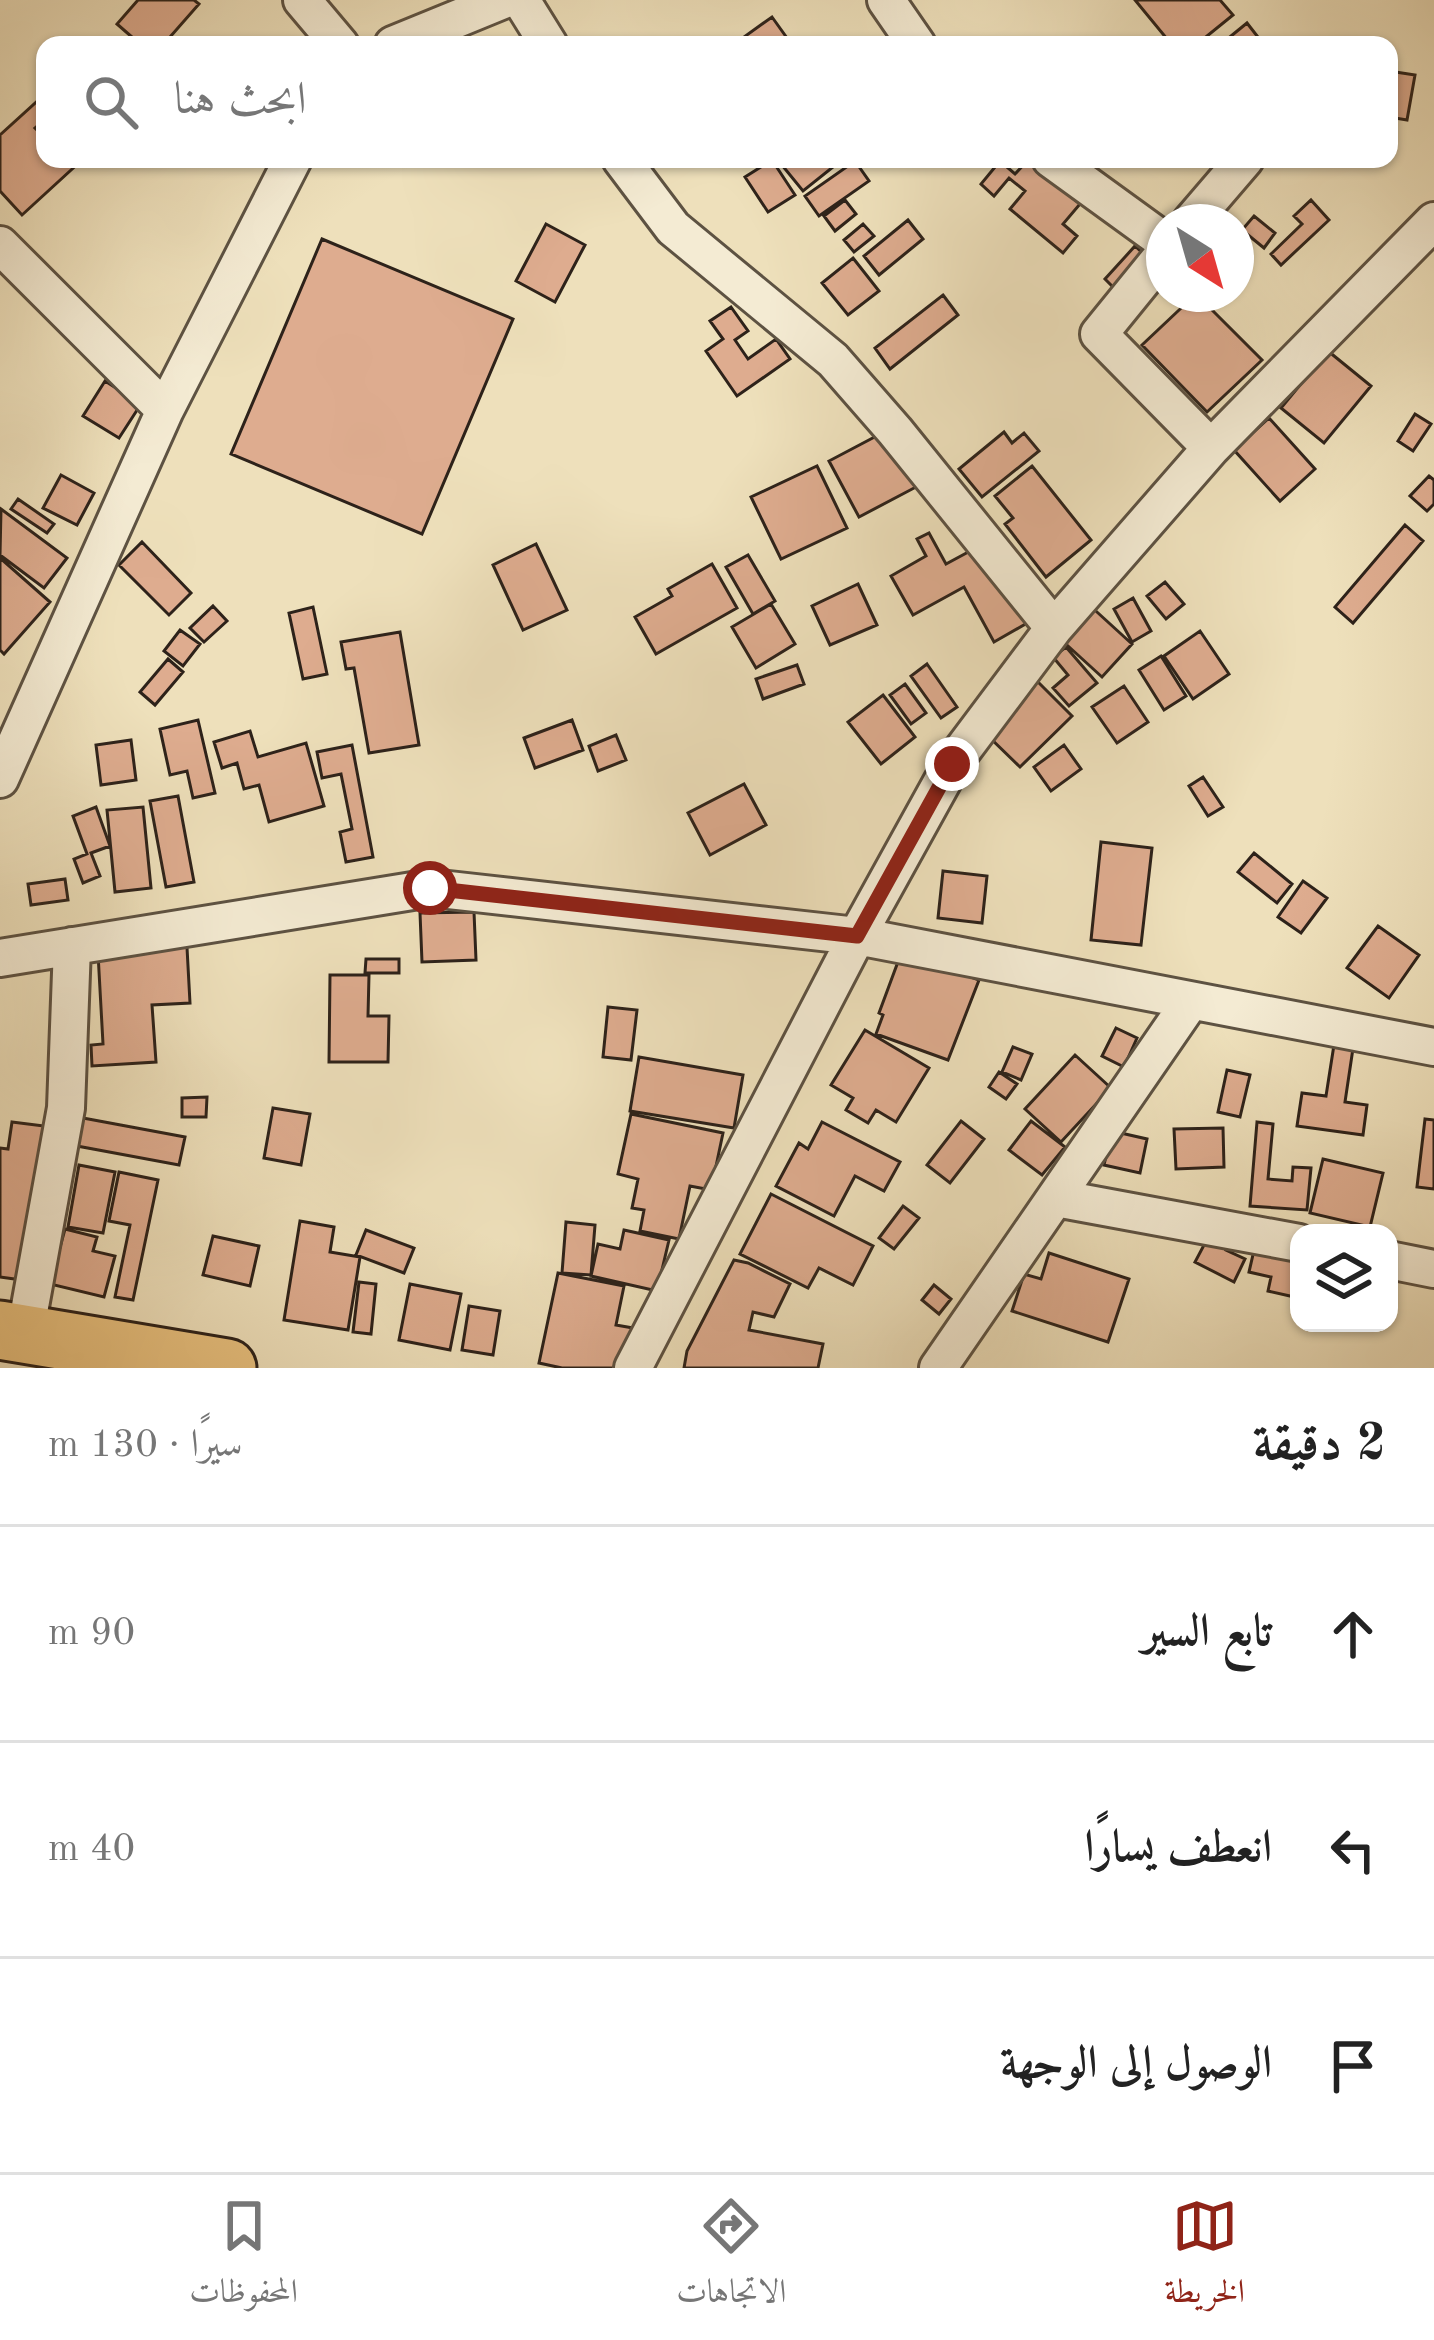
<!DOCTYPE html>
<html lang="ar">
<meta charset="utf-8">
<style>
body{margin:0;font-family:"Old Standard TT",Amiri,serif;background:#f2f2f2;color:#222;direction:rtl}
.controls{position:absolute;right:36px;bottom:36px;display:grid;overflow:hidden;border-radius:24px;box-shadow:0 3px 9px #0004}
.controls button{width:108px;height:108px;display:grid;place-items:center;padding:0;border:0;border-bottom:3px solid #e0e0e0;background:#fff;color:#222;font:60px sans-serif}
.compass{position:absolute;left:1146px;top:204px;width:108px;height:108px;border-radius:50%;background:#fff;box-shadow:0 3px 9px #0004;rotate:143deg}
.stop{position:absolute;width:36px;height:36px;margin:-27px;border:9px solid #8f2418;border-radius:50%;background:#fff}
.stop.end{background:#8f2418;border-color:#fff;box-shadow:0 3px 12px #0008}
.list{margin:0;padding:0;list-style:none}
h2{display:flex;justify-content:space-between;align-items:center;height:156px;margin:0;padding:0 48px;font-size:51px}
h2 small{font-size:39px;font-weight:400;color:#767676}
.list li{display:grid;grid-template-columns:78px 1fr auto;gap:36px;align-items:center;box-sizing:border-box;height:216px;padding:0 48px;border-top:3px solid #e0e0e0}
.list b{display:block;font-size:45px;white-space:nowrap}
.list em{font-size:39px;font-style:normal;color:#767676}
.icon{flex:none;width:66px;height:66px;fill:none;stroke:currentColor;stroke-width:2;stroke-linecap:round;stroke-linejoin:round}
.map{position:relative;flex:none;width:1434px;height:1368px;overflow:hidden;direction:ltr}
.search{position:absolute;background:#fff;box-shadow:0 3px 9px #0004;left:36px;right:36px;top:36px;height:132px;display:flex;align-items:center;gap:30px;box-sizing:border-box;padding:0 42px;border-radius:24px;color:#767676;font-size:45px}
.sheet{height:804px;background:#fff}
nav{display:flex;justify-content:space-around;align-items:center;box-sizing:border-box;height:168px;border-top:3px solid #e0e0e0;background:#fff;font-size:33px;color:#767676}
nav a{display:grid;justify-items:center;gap:6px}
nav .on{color:#8f2418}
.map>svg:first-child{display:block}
</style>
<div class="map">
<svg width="1434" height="1368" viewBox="0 0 1434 1368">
<rect width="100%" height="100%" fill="#eee0bb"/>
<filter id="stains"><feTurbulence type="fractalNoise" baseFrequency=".00167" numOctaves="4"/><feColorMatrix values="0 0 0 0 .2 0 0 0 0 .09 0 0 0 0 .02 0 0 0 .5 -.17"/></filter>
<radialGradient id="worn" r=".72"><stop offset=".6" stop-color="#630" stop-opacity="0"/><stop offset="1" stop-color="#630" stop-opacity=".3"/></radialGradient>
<path fill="#deac8f" stroke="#2d221a" stroke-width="3" d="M138,0H194L199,4L163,45H141L117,24Z
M1135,0H1220L1233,15L1196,45H1172Z
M772,17L792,45H750L744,37Z
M1247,23L1261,41L1256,45H1220Z
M1389,71L1415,75L1407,120L1389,117Z
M43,96L45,119L35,128L45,138V159H83L22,215L0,191V135Z
M777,159H843L803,191Z
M772,160L795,195L768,212L745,177Z
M855,161L869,181L819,216L805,196Z
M1000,161L1015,174L1027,161L1080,204L1063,224L1077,236L1063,253L1010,209L1025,191L1009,178L994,196L981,184Z
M845,200L856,214L835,231L824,216Z
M1311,200L1329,220L1281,265L1271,254L1302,224L1294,216Z
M1254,216L1275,233L1264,248L1242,230Z
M908,220L923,239L879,275L864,256Z
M546,224L585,245L555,302L516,281Z
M863,224L874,236L854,252L844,240Z
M322,239L513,319L422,534L231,454Z
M1135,246L1148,258L1117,291L1105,279Z
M853,258L879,291L848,315L822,283Z
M1196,294L1262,360L1207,412L1142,345Z
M943,295L958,315L890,369L875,348Z
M731,307L748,331L735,340L748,359L776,339L790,359L737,396L706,351L723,339L710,321Z
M1328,351L1371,386L1324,443L1281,408Z
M105,381L141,404L119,438L83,416Z
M1415,414L1431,424L1413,451L1398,441Z
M1269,418L1315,469L1280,501L1234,450Z
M886,431L916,487L859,517L829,461Z
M1004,432L1012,443L1024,433L1039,451L982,497L959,469Z
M817,466L847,528L781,559L751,497Z
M1032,466L1091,540L1046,577L1005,524L1013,518L995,496Z
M61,475L94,493L77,525L43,508Z
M1429,476L1434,480V504L1427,511L1410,496Z
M18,499L54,524L47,533L11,509Z
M1,509L67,558L44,588L0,555Z
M1405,525L1423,541L1353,623L1335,607Z
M929,533L946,564L985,543L1029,622L994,642L964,587L913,615L891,576L926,556L917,539Z
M142,542L191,593L169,615L119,565Z
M536,544L567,610L523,630L493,565Z
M748,555L775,601L753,614L726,567Z
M0,558L50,602L4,654L0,650Z
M712,564L737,608L656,654L635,617L672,596L668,589Z
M1165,582L1184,604L1166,619L1147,596Z
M858,584L877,625L830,645L812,606Z
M1133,598L1151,631L1132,642L1114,609Z
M1086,602L1132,644L1102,677L1056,635Z
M771,604L795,644L756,668L732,627Z
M213,606L227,621L204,642L190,628Z
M313,607L327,674L303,679L289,613Z
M180,630L200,644L183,666L164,651Z
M1200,631L1229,674L1193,699L1164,656Z
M400,632L419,745L369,753L354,668L346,669L341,642Z
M1066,647L1097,683L1069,706L1053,688L1068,675L1053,657Z
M1161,656L1186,696L1164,710L1139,670Z
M168,659L183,672L155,705L140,692Z
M927,664L957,707L941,718L911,676Z
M797,665L804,684L763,699L756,679Z
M1037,681L1072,716L1020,767L985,733Z
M905,684L926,713L911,724L890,695Z
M1124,686L1148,722L1117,743L1092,707Z
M883,695L915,737L881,764L848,722Z
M198,720L215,793L193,798L187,771L170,775L160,729Z
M572,720L583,750L535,768L524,738Z
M250,731L258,757L306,743L324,806L269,822L259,785L244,789L237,763L222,768L214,742Z
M616,735L626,760L598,771L589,746Z
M131,740L136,780L101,785L96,745Z
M352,745L373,857L346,862L340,832L352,829L341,774L322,778L317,752Z
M1064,745L1081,769L1051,791L1034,767Z
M1203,777L1223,807L1208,816L1189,786Z
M744,784L766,825L710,855L688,813Z
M178,796L194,882L166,887L150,801Z
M96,807L110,846L91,853L100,876L83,883L74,859L87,854L73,816Z
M143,807L151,888L115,892L107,810Z
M1101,842L1152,848L1141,945L1091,940Z
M1254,853L1292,884L1277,903L1238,872Z
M943,871L987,876L982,923L938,918Z
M65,879L68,900L31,905L28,884Z
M1303,881L1327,898L1301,933L1278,917Z
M474,912L476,960L422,962L420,913Z
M1378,926L1419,955L1389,998L1347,968Z
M186,929L190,1003L152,1005L156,1062L92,1066L91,1045L103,1044L97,935Z
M902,951L979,980L948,1060L876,1034L883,1015L879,1013Z
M366,959H399V973H365Z
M330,975H369L368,1016H389L388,1062H329Z
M608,1007L637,1010L631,1060L603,1057Z
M1116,1028L1137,1038L1124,1067L1102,1056Z
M865,1030L929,1068L896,1122L876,1110L868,1123L846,1110L853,1098L831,1085Z
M1336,1032L1355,1035L1345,1102L1367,1105L1363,1135L1297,1126L1302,1093L1326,1096Z
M1013,1047L1032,1054L1021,1080L1002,1072Z
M1075,1055L1111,1088L1061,1142L1025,1109Z
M639,1057L743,1075L734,1128L630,1111Z
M1227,1070L1250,1075L1240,1117L1218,1112Z
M999,1072L1017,1084L1006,1099L989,1087Z
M207,1097L206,1117H182V1098Z
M273,1108L310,1114L301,1165L264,1158Z
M631,1114L723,1133L711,1190L690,1186L679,1239L640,1231L644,1210L632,1208L638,1179L618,1174Z
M83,1118L185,1137L179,1165L77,1146Z
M1425,1119L1434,1120V1189L1417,1187Z
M961,1121L984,1139L950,1183L927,1165Z
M1031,1121L1065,1147L1042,1175L1009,1150Z
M12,1122L52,1127L29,1281L0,1277V1148L8,1149Z
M822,1122L900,1162L884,1191L855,1176L834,1216L776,1186L799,1143L808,1149Z
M1257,1122L1273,1124L1268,1179L1292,1181L1293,1167L1311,1168L1307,1210L1250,1206Z
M1223,1128L1224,1167L1176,1169L1174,1129Z
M1112,1131L1147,1139L1140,1173L1104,1165Z
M1323,1159L1383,1173L1370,1227L1310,1213Z
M79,1165L115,1172L103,1233L68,1227Z
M119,1172L158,1180L133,1300L115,1297L130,1225L109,1221Z
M771,1194L873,1246L853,1285L819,1268L808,1288L740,1254Z
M903,1206L919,1218L894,1249L879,1238Z
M300,1221L334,1227L330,1252L360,1257L348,1330L284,1320Z
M566,1222L595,1225L591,1275L562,1273Z
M1213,1228L1233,1238L1226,1250L1245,1259L1234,1282L1195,1262Z
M65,1229L97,1237L93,1251L115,1256L104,1297L50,1284Z
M366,1230L414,1248L404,1273L356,1255Z
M624,1230L669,1240L657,1291L591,1276L598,1244L620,1249Z
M1258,1233L1299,1242V1298L1268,1291L1271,1277L1249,1272Z
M213,1236L259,1246L250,1286L203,1275Z
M1049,1253L1129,1279L1108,1342L1012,1311L1024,1274L1041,1279Z
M734,1260L748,1263L790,1284L774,1317L753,1312L749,1330L823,1344L818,1368H684L687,1351Z
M558,1273L624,1286L616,1325L633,1328L625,1368H562L539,1363Z
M359,1282L376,1284L371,1334L353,1332Z
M410,1284L461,1294L450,1350L399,1340Z
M934,1285L951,1299L939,1314L922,1300Z
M469,1306L500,1311L493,1355L462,1350Z"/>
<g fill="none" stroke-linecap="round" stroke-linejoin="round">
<g stroke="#5d5242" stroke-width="42">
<path id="minor" d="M302,0L340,45
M521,0L549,45
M886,0L917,45
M393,45L503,0
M621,159L673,228L833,360L895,431L1054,628
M1051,159L1164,241
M1191,222L1245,159
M0,245L165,410
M1164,254L1099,334L1211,448
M0,779L165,410L293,159
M0,958L431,888L857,936L1434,1047
M1056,1198L1299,1243
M1389,1260L1434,1269
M25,1334L66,1108L72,946
M633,1368L857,936L952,764L1054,628L1211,448L1434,221
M938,1368L1190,1002"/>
</g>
<g stroke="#2d221a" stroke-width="63">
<path id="primary" d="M0,1330L227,1368"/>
</g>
<use href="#minor" stroke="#f4ebd3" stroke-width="36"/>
<use href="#primary" stroke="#e7c07e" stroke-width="57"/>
</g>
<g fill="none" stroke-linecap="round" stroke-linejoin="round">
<path stroke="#8f2418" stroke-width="15" d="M430,888L857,936L952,764"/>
</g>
<rect width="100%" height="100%" filter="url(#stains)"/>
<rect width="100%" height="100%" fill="url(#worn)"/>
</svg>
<div class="controls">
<button><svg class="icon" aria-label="layers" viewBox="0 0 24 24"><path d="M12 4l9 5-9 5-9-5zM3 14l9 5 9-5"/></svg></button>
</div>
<svg class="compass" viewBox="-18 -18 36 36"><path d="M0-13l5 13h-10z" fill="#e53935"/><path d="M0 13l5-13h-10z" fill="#767676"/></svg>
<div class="stop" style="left:430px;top:888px"></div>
<div class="stop end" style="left:952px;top:764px"></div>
<div class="search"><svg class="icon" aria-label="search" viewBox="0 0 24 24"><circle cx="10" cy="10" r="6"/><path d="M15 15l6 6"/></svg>ابحث هنا</div>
</div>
<section class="sheet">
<h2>2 دقيقة<small>سيرًا · 130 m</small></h2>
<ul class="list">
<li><svg class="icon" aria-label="ahead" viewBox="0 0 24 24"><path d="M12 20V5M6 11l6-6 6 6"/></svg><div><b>تابع السير</b></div><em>90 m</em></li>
<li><svg class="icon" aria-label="left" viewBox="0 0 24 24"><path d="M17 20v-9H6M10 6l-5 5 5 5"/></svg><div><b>انعطف يسارًا</b></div><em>40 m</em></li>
<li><svg class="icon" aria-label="arrive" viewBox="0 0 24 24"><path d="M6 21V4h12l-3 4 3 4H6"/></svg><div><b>الوصول إلى الوجهة</b></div></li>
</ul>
</section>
<nav>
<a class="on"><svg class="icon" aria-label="map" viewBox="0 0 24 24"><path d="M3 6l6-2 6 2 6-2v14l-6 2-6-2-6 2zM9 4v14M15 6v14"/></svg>الخريطة</a>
<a><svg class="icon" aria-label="directions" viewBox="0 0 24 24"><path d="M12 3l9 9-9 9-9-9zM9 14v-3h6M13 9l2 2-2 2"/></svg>الاتجاهات</a>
<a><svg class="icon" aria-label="saved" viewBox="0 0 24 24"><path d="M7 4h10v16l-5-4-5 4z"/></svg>المحفوظات</a>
</nav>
